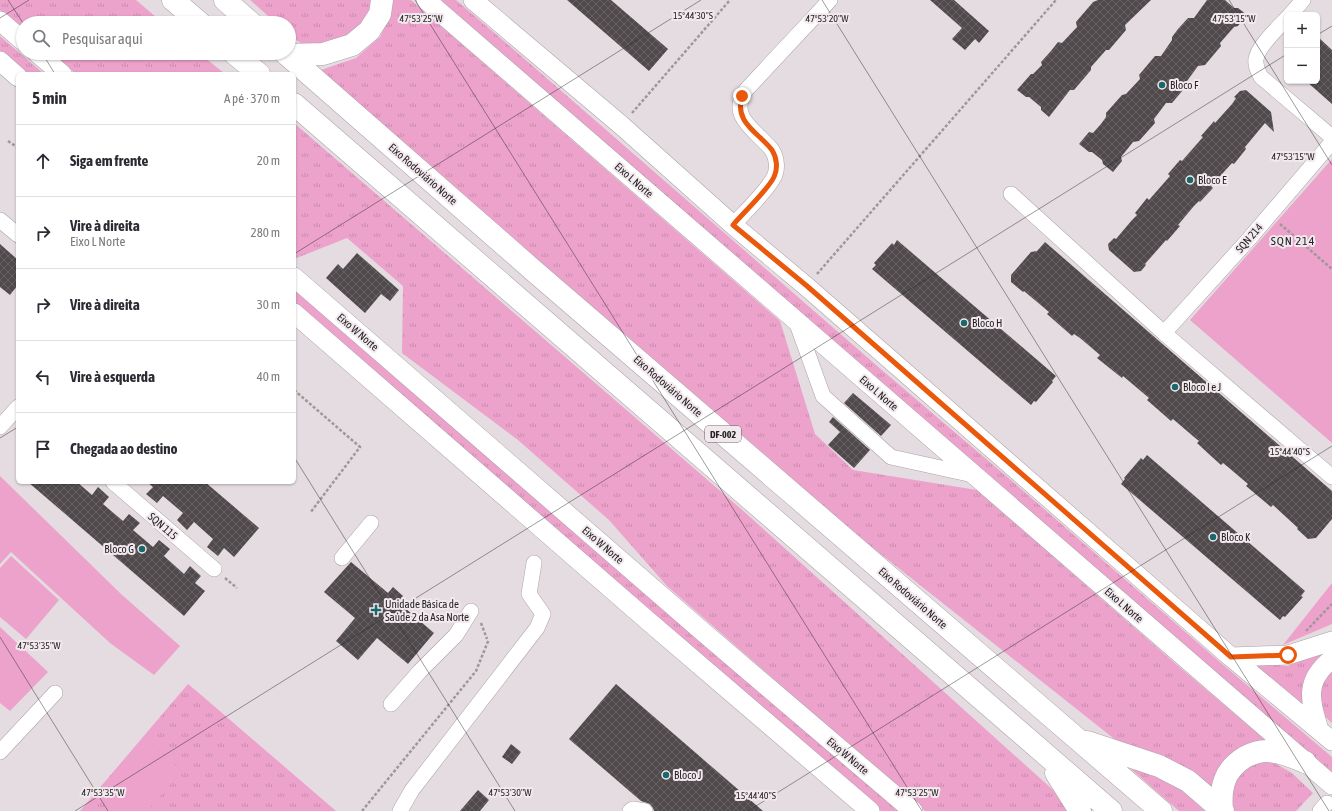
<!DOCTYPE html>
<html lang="pt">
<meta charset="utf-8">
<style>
body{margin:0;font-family:"Asap Condensed",sans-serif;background:#f2f2f3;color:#2b2b33}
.controls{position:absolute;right:12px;top:12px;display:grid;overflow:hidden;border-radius:6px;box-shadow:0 1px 3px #0004}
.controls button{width:36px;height:36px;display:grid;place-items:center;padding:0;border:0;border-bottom:1px solid #e1e1e2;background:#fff;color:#2b2b33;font:20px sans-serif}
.stop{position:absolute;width:12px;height:12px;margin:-9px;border:3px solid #ea580c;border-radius:50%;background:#fff}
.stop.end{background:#ea580c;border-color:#fff;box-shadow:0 1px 4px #0008}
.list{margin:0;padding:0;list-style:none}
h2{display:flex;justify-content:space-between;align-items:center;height:52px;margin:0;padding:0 16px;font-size:17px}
h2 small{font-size:13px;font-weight:400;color:#7c7c81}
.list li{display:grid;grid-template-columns:26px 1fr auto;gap:12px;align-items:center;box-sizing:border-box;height:72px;padding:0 16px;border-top:1px solid #e1e1e2}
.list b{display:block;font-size:15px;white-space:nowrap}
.list p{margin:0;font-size:13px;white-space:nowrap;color:#7c7c81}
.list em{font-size:13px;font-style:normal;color:#7c7c81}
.icon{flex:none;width:22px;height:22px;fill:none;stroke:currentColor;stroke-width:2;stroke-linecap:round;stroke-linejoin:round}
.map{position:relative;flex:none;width:1332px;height:811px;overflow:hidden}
.search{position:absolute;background:#fff;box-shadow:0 1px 3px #0004;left:16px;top:16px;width:280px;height:44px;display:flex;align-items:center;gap:10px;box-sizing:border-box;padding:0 14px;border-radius:22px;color:#7c7c81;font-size:15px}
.panel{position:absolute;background:#fff;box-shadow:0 1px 3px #0004;left:16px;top:72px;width:280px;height:412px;border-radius:6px}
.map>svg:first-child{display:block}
</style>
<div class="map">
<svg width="1332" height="811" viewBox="0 0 1332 811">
<defs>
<pattern id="grass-tufts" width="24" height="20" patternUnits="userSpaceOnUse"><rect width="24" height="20" fill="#eca2cb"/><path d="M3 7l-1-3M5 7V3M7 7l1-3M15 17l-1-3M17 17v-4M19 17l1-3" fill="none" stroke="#ca8bae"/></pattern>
<pattern id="building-cross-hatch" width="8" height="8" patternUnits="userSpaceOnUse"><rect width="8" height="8" fill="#504a4d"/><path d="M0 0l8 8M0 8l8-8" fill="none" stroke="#666163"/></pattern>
</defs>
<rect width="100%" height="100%" fill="#e4dce0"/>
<path fill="url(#grass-tufts)" d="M0,0H136L163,23H23V30L0,10Z
M250,0H372L371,12L350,39L311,50L289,35V23H276Z
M391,0H411L780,321L815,434L853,470L977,490L1177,665L1275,748H1254L1218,802L1127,749L872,547L613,325L318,71L356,58L380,37L391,13Z
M437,0H456L512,48L883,371L1012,481L1221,663L1332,757V772L1294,739L1243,698Z
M0,36L44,74H26L0,52Z
M51,53H199L225,74H76Z
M294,123L740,508L1052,789L1069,811H925L667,586L609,520L518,440L402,353L403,286L347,238L294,259Z
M294,290L899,811H881L294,305Z
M1332,648L1308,671L1302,689L1307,714L1244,660L1260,664L1288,666Z
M1332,668V723L1323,715L1316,705L1320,679Z
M188,684L200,694L336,811H80Z
M1271,761L1292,773L1313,793L1296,811H1233L1229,806C1231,797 1231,785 1235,778C1241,765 1258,762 1271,761Z
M1131,769C1137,770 1143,771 1149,773C1171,779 1189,796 1205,811H1179Z"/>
<path fill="#eca2cb" d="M1332,159V443L1190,320Z
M0,476L121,594L180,646L154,675L110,643L11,552L0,564Z
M11,556L59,600L26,639L0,617V568Z
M1332,583V624L1283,645Z
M0,627L48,672L10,711L0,703Z
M144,738L182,771L147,811H116L96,793Z"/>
<path fill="url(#building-cross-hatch)" d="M567,0H611L668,49L649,71Z
M930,0H954L989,31L979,43L975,39L965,50L952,39L962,28Z
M1098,0H1151L1125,25L1126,30L1109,50H1106L1091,67V70L1074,90H1070L1049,117L1041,110V107L1029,97H1026L1017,90L1031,74H1033L1042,65L1041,62L1051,51L1058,42L1062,43L1077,27L1076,22L1093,2Z
M1207,0H1225L1234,8H1238L1247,15L1238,26L1234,27L1220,43L1221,46L1205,65L1198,66L1187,81L1188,84L1172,103H1166L1154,119L1155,123L1139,141L1133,142L1121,157L1122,161L1113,172L1103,164L1102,160L1092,152H1089L1079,144L1089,132L1093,133L1101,124L1106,117V113L1122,95L1126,94L1140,79L1139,75L1155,56H1161L1172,40V37L1178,29L1188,18H1194Z
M1317,36L1332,50V104L1306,81H1317Z
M1246,90L1271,112L1274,132L1265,123L1245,147L1246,149L1234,164L1232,163L1211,186L1213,188L1200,202L1199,201L1194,206L1178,225L1180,226L1167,241L1166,240L1145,264L1146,265L1141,271L1134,272L1109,250L1108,244L1114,238L1116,239L1132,220L1137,215L1135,213L1147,198L1149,200L1170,176L1168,174L1180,160L1182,161L1203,137L1201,136L1214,121L1215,123L1232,104L1236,98L1234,97L1240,91Z
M897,240L1056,376L1052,381L1053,382L1036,402L1034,401L1031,405L872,269L876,265L874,263L892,243L894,245Z
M1045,242L1332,491V519L1316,538L1308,539L1297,529L1298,528L1273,505L1271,507L1246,486L1248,484L1228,467L1223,463L1221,465L1211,456L1197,443L1199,441L1194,437L1173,419L1171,421L1147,400L1149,398L1123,376L1122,378L1097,358L1100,355L1080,338L1074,334L1072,336L1047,314L1049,312L1024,291L1023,292L1011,282V275L1031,252L1037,251Z
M0,244L18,260V285L10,295L0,287Z
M357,253L399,290L390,301L381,294L365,313L326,278L338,264L343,269Z
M853,393L891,425L881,436L844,403Z
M833,417L870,450L854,468L828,445L840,432L829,422Z
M1147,455L1305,591L1301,596L1303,597L1285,617L1283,616L1280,620L1121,484L1125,479L1124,478L1141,458L1143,460Z
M28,482H77L92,495L98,487L109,497L103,504L123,521L129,514L140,523L133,530L153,547L159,540L170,549L164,556L184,574L190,566L201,576L195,583L205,591L184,616Z
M147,482H205L259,528L234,557L224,548L218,556L207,547L213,539L194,522L187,530L177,520L183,513L163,496L157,503L146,494L153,487Z
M351,562L388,593L393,587L403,596L398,602L434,633L408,664L377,638L358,660L336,641L355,618L324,592Z
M616,684L763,811H654L653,808L650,804L641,801L569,739Z
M511,744L521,752L512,764L502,757Z
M478,790L489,800L480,811H460Z"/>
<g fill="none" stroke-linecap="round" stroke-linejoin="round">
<g stroke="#aba3a7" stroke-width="16">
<path id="minor" d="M1290,15L1303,0
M1287,18C1278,28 1258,46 1256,59C1255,66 1258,71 1261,77L1332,137
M1011,194L1164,333L1249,239L1332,142
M0,220L18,235
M733,225C745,212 767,191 774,177C778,169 777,158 772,150C757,131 727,117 746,90L830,0
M796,321L823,396L891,457L973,475
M1164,333L1332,477
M0,427L18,407
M113,482L214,569
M342,558L371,523
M391,704L420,671L456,635L471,611
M0,752L55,693
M400,811L412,790L537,628L543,614L529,594L534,563
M630,811L633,809L645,811
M1320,811L1327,803"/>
</g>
<g stroke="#aba3a7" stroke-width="20">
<path id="major" d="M426,0L1332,785
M473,0L621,125L733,225L807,287L1231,657L1332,741
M0,21L23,41
M37,53L62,74
M0,61L18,77
M294,277L702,631L913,811
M294,313L647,620L870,811
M1231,657L1288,655L1332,641
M1319,730C1310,700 1304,681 1332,659"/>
</g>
<g stroke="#aba3a7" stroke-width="23">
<path id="highway" d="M173,0L200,23
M225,0L251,23
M234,53L259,74
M285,53L534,271L1161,811
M287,55L323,54L352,45L369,31L380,14L382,0
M294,104L1111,811
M1087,742L1159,766L1188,781L1223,811
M1056,773L1080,811
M1222,811C1220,787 1224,770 1245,757C1251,754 1259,751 1266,751C1279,751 1293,757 1305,762"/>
</g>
<path stroke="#9e989a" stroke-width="2.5" stroke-dasharray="3 2" stroke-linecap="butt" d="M632,113L730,0
M8,141L18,148
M1280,224L1332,269
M817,274L1056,0
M294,390L360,447L310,513
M225,578L237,588
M481,623L487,639
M1306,631L1332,604
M362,811L476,671L489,639"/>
<use href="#minor" stroke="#fff" stroke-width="15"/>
<use href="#major" stroke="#fff" stroke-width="19"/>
<use href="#highway" stroke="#fff" stroke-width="22"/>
</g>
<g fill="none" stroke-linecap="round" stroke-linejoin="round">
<path stroke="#ea580c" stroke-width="5" d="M742,96C734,123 758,132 772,150C777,158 778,169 774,177C767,191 744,212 733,225L807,286L1231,657L1288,655"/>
</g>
<path fill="none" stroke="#262324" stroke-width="1" stroke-opacity="0.45" d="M8,0L23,23M415,0L922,811M822,0L1329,811M1229,0L1332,165M0,18L29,0M1317,35L1332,26M42,53L55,74M294,254L701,0M0,438L18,427M294,457L515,811M0,637L108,811M75,811L1287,54M748,811L1332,446"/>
<g fill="#1b686a" stroke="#f2e9ee" stroke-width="1.5">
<circle cx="1162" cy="85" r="4"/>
<circle cx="1190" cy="180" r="4"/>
<circle cx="964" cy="323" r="4"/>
<circle cx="1175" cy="387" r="4"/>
<circle cx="1213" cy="537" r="4"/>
<circle cx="142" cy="549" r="4"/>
<path d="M374 604h4v4h4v4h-4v4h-4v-4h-4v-4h4z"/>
<circle cx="666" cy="775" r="4"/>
</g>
<g text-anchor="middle" stroke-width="4" stroke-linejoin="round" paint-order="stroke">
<rect fill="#f2e9ee" stroke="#635e61" stroke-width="1" x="705" y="426" width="36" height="16" rx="3"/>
<g font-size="10" font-weight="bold" fill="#262324">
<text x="723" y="438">DF-002</text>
</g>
<g font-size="11" fill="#262324" stroke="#f2e9ee" text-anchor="start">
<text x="1170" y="89">Bloco F</text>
<text x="1198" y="184">Bloco E</text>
<text x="972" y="327">Bloco H</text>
<text x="1183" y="391">Bloco I e J</text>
<text x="1221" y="541">Bloco K</text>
<text x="134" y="553" text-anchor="end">Bloco G</text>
<text x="385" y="608">Unidade Básica de<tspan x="385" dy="13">Saúde 2 da Asa Norte</tspan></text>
<text x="674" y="779">Bloco J</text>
</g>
<g font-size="11" fill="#262324" stroke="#f2e9ee">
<text transform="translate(423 174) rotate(41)" y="4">Eixo Rodoviário Norte</text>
<text transform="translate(634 180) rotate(41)" y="4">Eixo L Norte</text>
<text transform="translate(1249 238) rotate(-49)" y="4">SQN 214</text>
<text transform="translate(358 332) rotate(41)" y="4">Eixo W Norte</text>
<text transform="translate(668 386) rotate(41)" y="4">Eixo Rodoviário Norte</text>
<text transform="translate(879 393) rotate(41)" y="4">Eixo L Norte</text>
<text transform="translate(163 526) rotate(41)" y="4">SQN 115</text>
<text transform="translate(603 545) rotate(41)" y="4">Eixo W Norte</text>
<text transform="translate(913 598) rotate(41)" y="4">Eixo Rodoviário Norte</text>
<text transform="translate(1124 605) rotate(41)" y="4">Eixo L Norte</text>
<text transform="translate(848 756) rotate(40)" y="4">Eixo W Norte</text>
</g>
<g font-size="12" letter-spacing="1" fill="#262324" stroke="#f2e9ee">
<text x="1293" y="245">SQN 214</text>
</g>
</g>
<g font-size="10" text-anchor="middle" fill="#262324" stroke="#f2e9ee" stroke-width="4" stroke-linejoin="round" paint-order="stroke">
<text x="693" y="19">15°44'30"S</text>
<text x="1234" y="22">47°53'15"W</text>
<text x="827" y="22">47°53'20"W</text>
<text x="421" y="22">47°53'25"W</text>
<text x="1293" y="160">47°53'15"W</text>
<text x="1290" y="455">15°44'40"S</text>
<text x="39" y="649">47°53'35"W</text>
<text x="103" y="796">47°53'35"W</text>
<text x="510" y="796">47°53'30"W</text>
<text x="917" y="796">47°53'25"W</text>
<text x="756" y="799">15°44'40"S</text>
</g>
</svg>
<div class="controls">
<button>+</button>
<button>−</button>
</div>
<div class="stop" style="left:1288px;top:655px"></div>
<div class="stop end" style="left:742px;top:96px"></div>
<div class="search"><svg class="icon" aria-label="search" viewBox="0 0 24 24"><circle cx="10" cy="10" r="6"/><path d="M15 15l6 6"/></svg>Pesquisar aqui</div>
<section class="panel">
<h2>5 min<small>A pé · 370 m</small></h2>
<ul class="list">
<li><svg class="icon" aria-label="ahead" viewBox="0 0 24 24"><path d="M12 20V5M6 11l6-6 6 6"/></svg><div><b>Siga em frente</b></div><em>20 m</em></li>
<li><svg class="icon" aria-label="right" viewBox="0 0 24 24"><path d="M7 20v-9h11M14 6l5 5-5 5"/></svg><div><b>Vire à direita</b><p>Eixo L Norte</p></div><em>280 m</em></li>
<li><svg class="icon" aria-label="right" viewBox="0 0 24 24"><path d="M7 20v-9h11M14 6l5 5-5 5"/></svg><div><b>Vire à direita</b></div><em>30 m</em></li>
<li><svg class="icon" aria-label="left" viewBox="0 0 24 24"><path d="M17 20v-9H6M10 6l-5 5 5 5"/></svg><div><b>Vire à esquerda</b></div><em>40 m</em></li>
<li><svg class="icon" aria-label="arrive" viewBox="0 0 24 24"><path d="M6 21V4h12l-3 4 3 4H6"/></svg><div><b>Chegada ao destino</b></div></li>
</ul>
</section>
</div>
